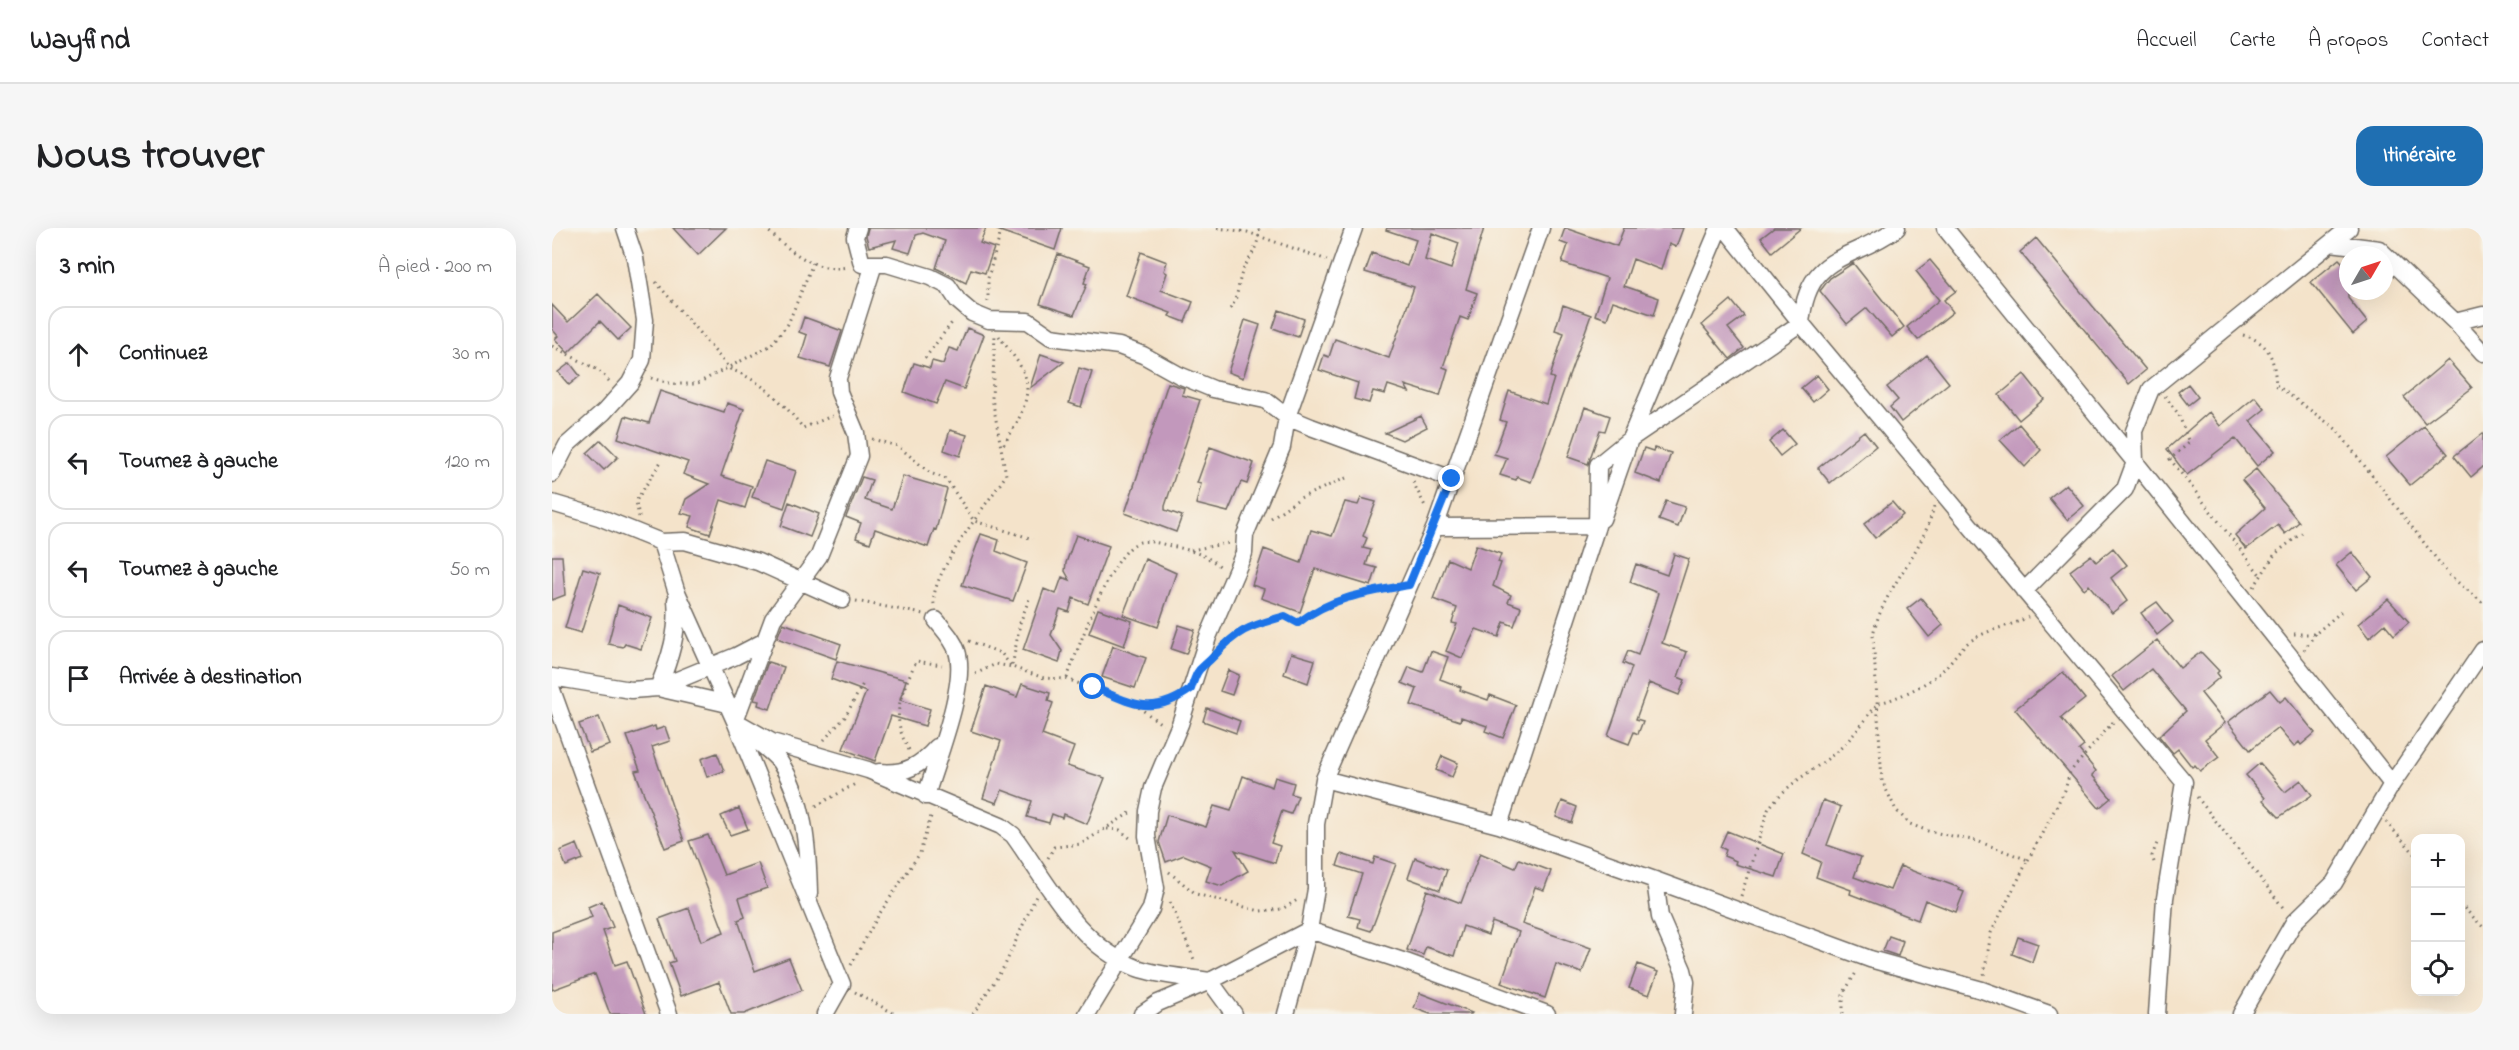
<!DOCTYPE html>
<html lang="fr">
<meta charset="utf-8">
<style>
body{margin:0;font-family:"Indie Flower",sans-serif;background:#f6f6f6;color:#202124}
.controls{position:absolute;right:18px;bottom:18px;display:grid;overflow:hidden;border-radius:12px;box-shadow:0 6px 24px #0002}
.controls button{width:54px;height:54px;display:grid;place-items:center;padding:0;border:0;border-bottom:2px solid #e0e0e0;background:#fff;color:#202124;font:30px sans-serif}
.compass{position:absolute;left:1787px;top:18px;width:54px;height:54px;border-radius:50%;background:#fff;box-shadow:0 6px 24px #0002;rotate:51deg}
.stop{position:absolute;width:18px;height:18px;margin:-14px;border:4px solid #1a73e8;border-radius:50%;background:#fff}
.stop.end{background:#1a73e8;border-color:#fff;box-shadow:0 2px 6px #0008}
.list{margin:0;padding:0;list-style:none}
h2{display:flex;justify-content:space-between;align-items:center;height:78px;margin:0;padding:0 24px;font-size:26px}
h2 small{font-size:20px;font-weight:400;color:#757577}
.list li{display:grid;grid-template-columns:39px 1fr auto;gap:18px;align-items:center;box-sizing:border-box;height:96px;margin:0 12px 12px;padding:0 12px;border:2px solid #e0e0e0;border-radius:18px}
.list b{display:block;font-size:22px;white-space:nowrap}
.list em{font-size:20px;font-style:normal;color:#757577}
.icon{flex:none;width:33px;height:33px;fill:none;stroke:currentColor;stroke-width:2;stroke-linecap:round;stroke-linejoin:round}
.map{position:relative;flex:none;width:1931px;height:786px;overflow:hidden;border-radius:18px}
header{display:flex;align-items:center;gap:36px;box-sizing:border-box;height:84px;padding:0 30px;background:#fff;border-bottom:2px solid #e0e0e0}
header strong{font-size:28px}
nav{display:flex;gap:33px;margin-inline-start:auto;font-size:21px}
.intro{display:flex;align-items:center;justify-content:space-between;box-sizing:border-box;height:144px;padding:0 36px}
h1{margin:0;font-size:42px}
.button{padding:15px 27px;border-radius:18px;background:#1f6fb2;color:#fff;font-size:21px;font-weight:700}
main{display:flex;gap:36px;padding:0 36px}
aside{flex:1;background:#fff;border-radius:18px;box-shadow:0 6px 24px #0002}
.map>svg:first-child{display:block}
</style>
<header>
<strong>Wayfind</strong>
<nav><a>Accueil</a><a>Carte</a><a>À propos</a><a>Contact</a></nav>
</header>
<div class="intro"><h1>Nous trouver</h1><a class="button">Itinéraire</a></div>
<main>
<aside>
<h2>3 min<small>À pied · 200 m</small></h2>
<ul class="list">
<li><svg class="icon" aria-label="ahead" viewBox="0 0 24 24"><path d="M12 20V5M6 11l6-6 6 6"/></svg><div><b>Continuez</b></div><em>30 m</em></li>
<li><svg class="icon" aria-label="left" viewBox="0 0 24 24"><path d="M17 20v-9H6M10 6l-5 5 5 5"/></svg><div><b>Tournez à gauche</b></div><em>120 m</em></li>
<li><svg class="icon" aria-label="left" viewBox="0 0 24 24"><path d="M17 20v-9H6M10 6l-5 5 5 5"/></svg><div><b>Tournez à gauche</b></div><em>50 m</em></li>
<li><svg class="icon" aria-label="arrive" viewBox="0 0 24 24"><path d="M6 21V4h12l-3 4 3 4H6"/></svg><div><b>Arrivée à destination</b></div></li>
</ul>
</aside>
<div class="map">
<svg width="1931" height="786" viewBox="0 0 1931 786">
<rect width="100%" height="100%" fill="#f7f3e8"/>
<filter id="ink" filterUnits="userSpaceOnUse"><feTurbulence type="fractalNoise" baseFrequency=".0167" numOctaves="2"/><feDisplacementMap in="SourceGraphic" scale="12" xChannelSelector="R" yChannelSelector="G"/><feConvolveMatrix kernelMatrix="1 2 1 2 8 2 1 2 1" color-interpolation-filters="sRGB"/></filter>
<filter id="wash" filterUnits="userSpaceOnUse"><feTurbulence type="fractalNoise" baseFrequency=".008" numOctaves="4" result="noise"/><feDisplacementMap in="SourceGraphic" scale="24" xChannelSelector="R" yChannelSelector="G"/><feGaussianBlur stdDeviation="1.35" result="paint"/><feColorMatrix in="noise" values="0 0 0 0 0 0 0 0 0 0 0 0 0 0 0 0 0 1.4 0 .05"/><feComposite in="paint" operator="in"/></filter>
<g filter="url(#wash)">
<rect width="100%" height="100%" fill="#f4e3ca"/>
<g id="blocks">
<path fill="#c298bc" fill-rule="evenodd" d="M121,0H174L146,27Z
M316,0H434L428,15L442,20L433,45L419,41L414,55L384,40L393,13L371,5L364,7L358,25L341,20L344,12L317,19L314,8Z
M446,0H510L503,22L445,2Z
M835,0H932L914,61L925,65L916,92L908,89L891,139L896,141L888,168L853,157L857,164L836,157L833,166L821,163L817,175L802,171L806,155L767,142L772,127L777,129L783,111L837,130L862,59L813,44L820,25L855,38L864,12L834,2ZM880,5L907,15L899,41L873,32Z
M1013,0L1065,18L1072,0H1131L1124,19L1117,16L1109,42L1081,31L1072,58L1107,70L1102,87L1061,73L1055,91L1043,87L1055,50L1010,35L1016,17L1008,14Z
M1222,0H1249L1220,24L1209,10Z
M1484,10L1594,142L1577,156L1468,24Z
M589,24L615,34L612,43L615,45L609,62L641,74L633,94L617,88L619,85L574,68Z
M506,26L538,38L532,55L535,56L522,87L488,76Z
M1787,31L1796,40V70L1815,94L1801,106L1759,54Z
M1378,32L1404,63L1392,72L1401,84L1366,112L1355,99L1387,72L1364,43Z
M1301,35L1352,99L1340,109L1315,80L1295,96L1268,63L1278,50Z
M46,66L79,100L66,112L48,93L16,125L3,111L6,108L0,101V77L16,94Z
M1179,72L1192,88L1176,100L1192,120L1178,131L1150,97Z
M1011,77L1039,87L979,254L965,249L964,252L948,247L955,230L942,226L954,194L948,192L957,163L994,176L1002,150L998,149L1012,105L1003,102Z
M727,82L752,91L746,109L721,100Z
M252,89L290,103L278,139L248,130L255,107L247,104Z
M693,92L708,97L691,150L676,144Z
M415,100L432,107L412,161L393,154L384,176L352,164L362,135L378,140L380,133L391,136L397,120L406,123Z
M489,126L512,134L478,160Z
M1375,127L1397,155L1349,194L1338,179L1346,172L1335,159Z
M1896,132L1920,160L1873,195L1852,169Z
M18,135L28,148L17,157L6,144Z
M527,140L540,144L529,179L517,175Z
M1472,146L1492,171L1467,192L1447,167Z
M1265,147L1276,161L1261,174L1249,160Z
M616,155L632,160L630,167L648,172L613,278V282L630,288L624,304L573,285Z
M1636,156L1646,169L1636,177L1626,164Z
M108,163L172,184L175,175L192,181L169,248L200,258L193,280L169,272L158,306L137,299L141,288L129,285L134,271L157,256L131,246L136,234L66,210L73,188L97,195Z
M1703,169L1713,181L1698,193L1723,223L1705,238L1683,210L1635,247L1615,221L1657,184L1668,198Z
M1033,179L1058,188L1053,203L1048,202L1036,236L1016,229Z
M869,188L875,199L850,212L833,205Z
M1467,196L1489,222L1473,239L1448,212Z
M1872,198L1896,226L1858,257L1834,229Z
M398,202L415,207L408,228L392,222Z
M1231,202L1243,216L1228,228L1217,214Z
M1312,203L1324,218L1278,255L1266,240Z
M1931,205V239L1919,249L1902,228Z
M49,212L66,229L52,242L35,225Z
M658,219L702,235L695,256L689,254L676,284L644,276L649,256L645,255Z
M1092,220L1101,223L1102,220L1119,225L1109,255L1083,245Z
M213,233L244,243L232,280L200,269Z
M1704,241L1747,294L1733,306L1726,297L1694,321L1683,307L1713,280L1690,252Z
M351,248L395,261L384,302L382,301L376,319L323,301L318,315L304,310L309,295L294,289L310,249L320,252L313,272L340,281Z
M1514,256L1532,278L1515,292L1497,270Z
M809,270L824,274L811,308L815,310L811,320L819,322L814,337L825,340L819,358L763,341L748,384L709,370L712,361L700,357L712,321L749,335L759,302L780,308L793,274L806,277Z
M1114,273L1133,279L1126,299L1107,292Z
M237,274L267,286L258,309L229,298Z
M1340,274L1351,287L1323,310L1312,296Z
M429,306L447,312L444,323L475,335L461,373L410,357Z
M524,307L557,318L536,376L521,370L517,384L508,381L499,407L510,423L507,435L471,422L492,361L504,366L510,349L518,352L513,343L514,335Z
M924,317L949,326L946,334L949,335L941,358L959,367L956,374L969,379L962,398L952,394L947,409L924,401L910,430L894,423L905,396L900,395L905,380L881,371L896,331L916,340Z
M1561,320L1575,337L1559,350L1575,373L1560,385L1537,357L1532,361L1518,343L1539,327L1544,334Z
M1800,324L1820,349L1804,362L1784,337Z
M1122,326L1137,331L1110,415L1135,424L1126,449L1133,452L1127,467L1097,455L1084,491L1091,493L1086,506L1082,504L1077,516L1056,508L1080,439L1071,435L1076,423L1086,427L1106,365L1078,354L1084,336L1115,347Z
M0,328H10L13,367L0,372Z
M593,331L624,345L606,399L571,387Z
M31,340L48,345L29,405L13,400Z
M1369,370L1391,397L1377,409L1355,381Z
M1836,371L1857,394L1842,407L1833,396L1817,410L1806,396Z
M1605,374L1621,394L1605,407L1589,385Z
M66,377L100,390L89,421L73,416L71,419L56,416Z
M546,381L580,393L572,418L537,405Z
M231,395L289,416L284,431L225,410Z
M627,397L643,402L634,426L619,421Z
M1605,412L1628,440L1649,424L1667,443L1665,445L1668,449L1649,465L1673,495L1653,511L1667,529L1648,543L1643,537L1640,539L1626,521L1621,525L1607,508L1634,483L1599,441L1572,463L1560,448Z
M561,418L594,430L583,460L550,449Z
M879,423L896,429L888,451L909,459L908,462L936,472L938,467L964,477L951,510L933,503L935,498L909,489L908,493L859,477L865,461L850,455L857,439L871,444Z
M739,425L763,432L756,455L732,446Z
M285,433L354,452L348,472L378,481L373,498L339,488L323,533L291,521L314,464L279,451Z
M216,434L232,439L218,481L206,477L207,473L202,472Z
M676,442L687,447L680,467L668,463Z
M1511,444L1533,471L1509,490L1532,518L1527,522L1544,543L1540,547L1559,570L1547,580L1463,481Z
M470,456L498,465L496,473L501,475L490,507L522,519L515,538L553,550L535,596L511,586L510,590L500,586L497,595L475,589L480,573L450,562L445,575L431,570L449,513L419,503L434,458L465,469Z
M1718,462L1728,474L1734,469L1763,505L1749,517L1747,514L1742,519L1726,500L1698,522L1676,494Z
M655,480L688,493L684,505L651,493Z
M47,489L58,517L38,524L27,496Z
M103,498L104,502L113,499L118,513L100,519L132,613L113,620L83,543L88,542L75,508Z
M165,525L172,543L155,549L149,531Z
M890,528L906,535L900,549L884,542Z
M1708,535L1733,564L1749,552L1760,567L1727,589L1711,572L1713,570L1694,547Z
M691,548L720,559L723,549L742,555L739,566L746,568L739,586L730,583L719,615L728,618L723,635L683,622L696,643L670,658L654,653L659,638L632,627L614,634L607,614L615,587L654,599L662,578L679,583Z
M1271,572L1289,579L1275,617L1309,629L1302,649L1338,662L1348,638L1381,651V650L1408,660L1407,662L1412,664L1404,684L1373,672L1366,692L1298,666L1299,662L1264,649L1269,634L1251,626Z
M1010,573L1025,579L1020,595L1004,589Z
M187,580L196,601L178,607L169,588Z
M1175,603L1232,626L1224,649L1183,636L1184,633L1172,628L1174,622L1168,619Z
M156,607L172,647L206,635L215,660L187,670L193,689L186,692L203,743L237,730L250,762L192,786H179L167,754L129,768L117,735L123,733L107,691L137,680L149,713L172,704L137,613Z
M25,616L31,631L14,638L8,623Z
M928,625L963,640L967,631L999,643L992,662L983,659L970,696L1039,720L1030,745L1004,736L993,770L949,755L967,704L940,694L936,707L911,698L902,728L874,719L871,727L855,722L875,662L909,675Z
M789,626L821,636L823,629L844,636L819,703L806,699L808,691L796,688L810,646L785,638Z
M863,630L895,642L888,662L856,650Z
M50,673L61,699L51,703L63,737L75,733L94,786H58L43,746L0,762V704L40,689L36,679Z
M1337,708L1351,713L1346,728L1331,723Z
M1466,709L1486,716L1480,734L1460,726Z
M1086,736L1106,744L1097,767L1077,760Z
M868,765L920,785L919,786H878L862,780Z"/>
</g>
</g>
<g filter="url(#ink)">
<use href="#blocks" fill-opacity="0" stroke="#716b63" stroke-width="1.5"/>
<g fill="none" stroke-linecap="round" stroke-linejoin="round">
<g stroke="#716b63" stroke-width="19">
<path id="street" d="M306,0L303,9L310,36H335L378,49L396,58L406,73L420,85L437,92L476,93L499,109L567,118L591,127L627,147L661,161L713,172L735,189L759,199L900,251
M1173,0L1249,95L1632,554L1613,670L1605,786
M1393,0L1583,234L1573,261L1472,363
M1779,15L1827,21L1903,94L1931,87
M1903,94L1931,125
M0,246L15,217L52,184L78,155L90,132L93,92L83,30L73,0
M0,275L47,289L109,314L133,313L206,334L290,372
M1050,291L1078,211L1167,0
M1045,298L947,597L1103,652L1108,689L1131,742L1134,754L1131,786
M883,299L1045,298L1046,237L1078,211L1249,95C1256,23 1299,34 1345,0
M109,314L124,362L183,493L290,756L273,786
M0,449L79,462L106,460L176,476
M106,460L184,428L213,413
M106,460C118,431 127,403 124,372
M0,462L117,786
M183,493L220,514L316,542L449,598L461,607C496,655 525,717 585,740C608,748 634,749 658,753L682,786
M183,493L221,391L267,328L307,228L304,205L287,164L286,150L322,36
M204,512C212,519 222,526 228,534C253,573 256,621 257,666
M327,544C353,547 369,537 385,519
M772,551L947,597
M1840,556L1931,422
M374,568C384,533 416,456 405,423C401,411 392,402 384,392
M1103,652L1318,731L1430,762L1497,786
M535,786L599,681L604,660L595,608L596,583L601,560L628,496L656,409L692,325L693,307L730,219L735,189L802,0
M590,786L606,775L658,753L757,702L854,734L995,786
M734,786L757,702L764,661V596L772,551L883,299L989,0
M1689,786L1742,694L1782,655L1840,556L1583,234L1582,203L1599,161L1797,0"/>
</g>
<path stroke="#716b63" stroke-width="3" stroke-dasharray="1.5 4.5" stroke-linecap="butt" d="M213,0C237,22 262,45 296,39
M665,0L695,4L775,32
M104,54L178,141C210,153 231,174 251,200L280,188
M436,74V50L450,0
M678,81C688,68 685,53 692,40C699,28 708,15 707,0
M1691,107C1719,115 1722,131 1724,157L1784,201L1897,347L1931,375
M447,108C455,120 468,134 473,148C481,173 462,200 450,219
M0,118L46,142L59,155
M373,130L402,92
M99,150L121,156H144L218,118L236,96L261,35
M1613,168L1627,187L1637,215L1618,231L1709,348
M320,211L346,218L378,245L394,251L422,293L481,311
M861,254L873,278
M1382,278C1371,326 1331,360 1321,407L1330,553L1344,582L1358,596L1376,603L1425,613L1476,632L1439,705L1432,747
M87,289L84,273L110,232
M719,290L748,270L794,250
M639,322L677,315
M1702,359L1723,326L1752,303
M304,373L371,386
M382,376C377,347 437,274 454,247L440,170L443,107
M1742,406H1763L1790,383
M417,413L449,425L460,439L492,450L515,451L585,478L611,497
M671,416L695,400L733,388L746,395C774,373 805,367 840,360
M1752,422L1763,406
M423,446L444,436L460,439L468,395L477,371
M515,450C526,422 559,322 588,314C598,312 610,316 619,318C639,322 655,327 670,340
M587,478L619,473
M272,512L293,489L312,454
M357,522C337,487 349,467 364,433L390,437
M1645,569L1733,682
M264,578L305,555
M1834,594L1864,627
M555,601L568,602L578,610
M496,630L502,619L529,616L581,583
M1476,632L1513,562L1518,544L1562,493
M1602,634L1600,628L1605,615
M617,644L644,666L708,683L730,681L747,671
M1189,668L1216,582C1233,556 1260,544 1283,525C1300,511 1313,492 1326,475C1344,472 1378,455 1391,442C1401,432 1408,419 1420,412C1438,400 1458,399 1476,389
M618,674L643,734
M1908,676L1931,699
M299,737L326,688L368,625L380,585
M303,764L343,786
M421,786L453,737L484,668
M1291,786V766L1305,743"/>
<use href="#street" stroke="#fff" stroke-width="16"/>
</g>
</g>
<g fill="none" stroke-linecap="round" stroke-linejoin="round" filter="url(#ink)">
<path stroke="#1a73e8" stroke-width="8" d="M541,459C581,476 600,489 639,461C647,436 647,444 663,427C687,400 700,398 733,388L746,395C779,369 817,364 857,357L900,251"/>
</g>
</svg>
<div class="controls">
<button>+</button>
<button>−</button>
<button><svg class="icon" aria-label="locate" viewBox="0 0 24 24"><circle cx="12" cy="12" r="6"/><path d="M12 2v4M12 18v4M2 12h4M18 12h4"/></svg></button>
</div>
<svg class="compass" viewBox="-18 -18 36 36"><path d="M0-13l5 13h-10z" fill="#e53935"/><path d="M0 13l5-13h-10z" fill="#757577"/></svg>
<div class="stop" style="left:541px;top:459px"></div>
<div class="stop end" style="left:900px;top:251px"></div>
</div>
</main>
